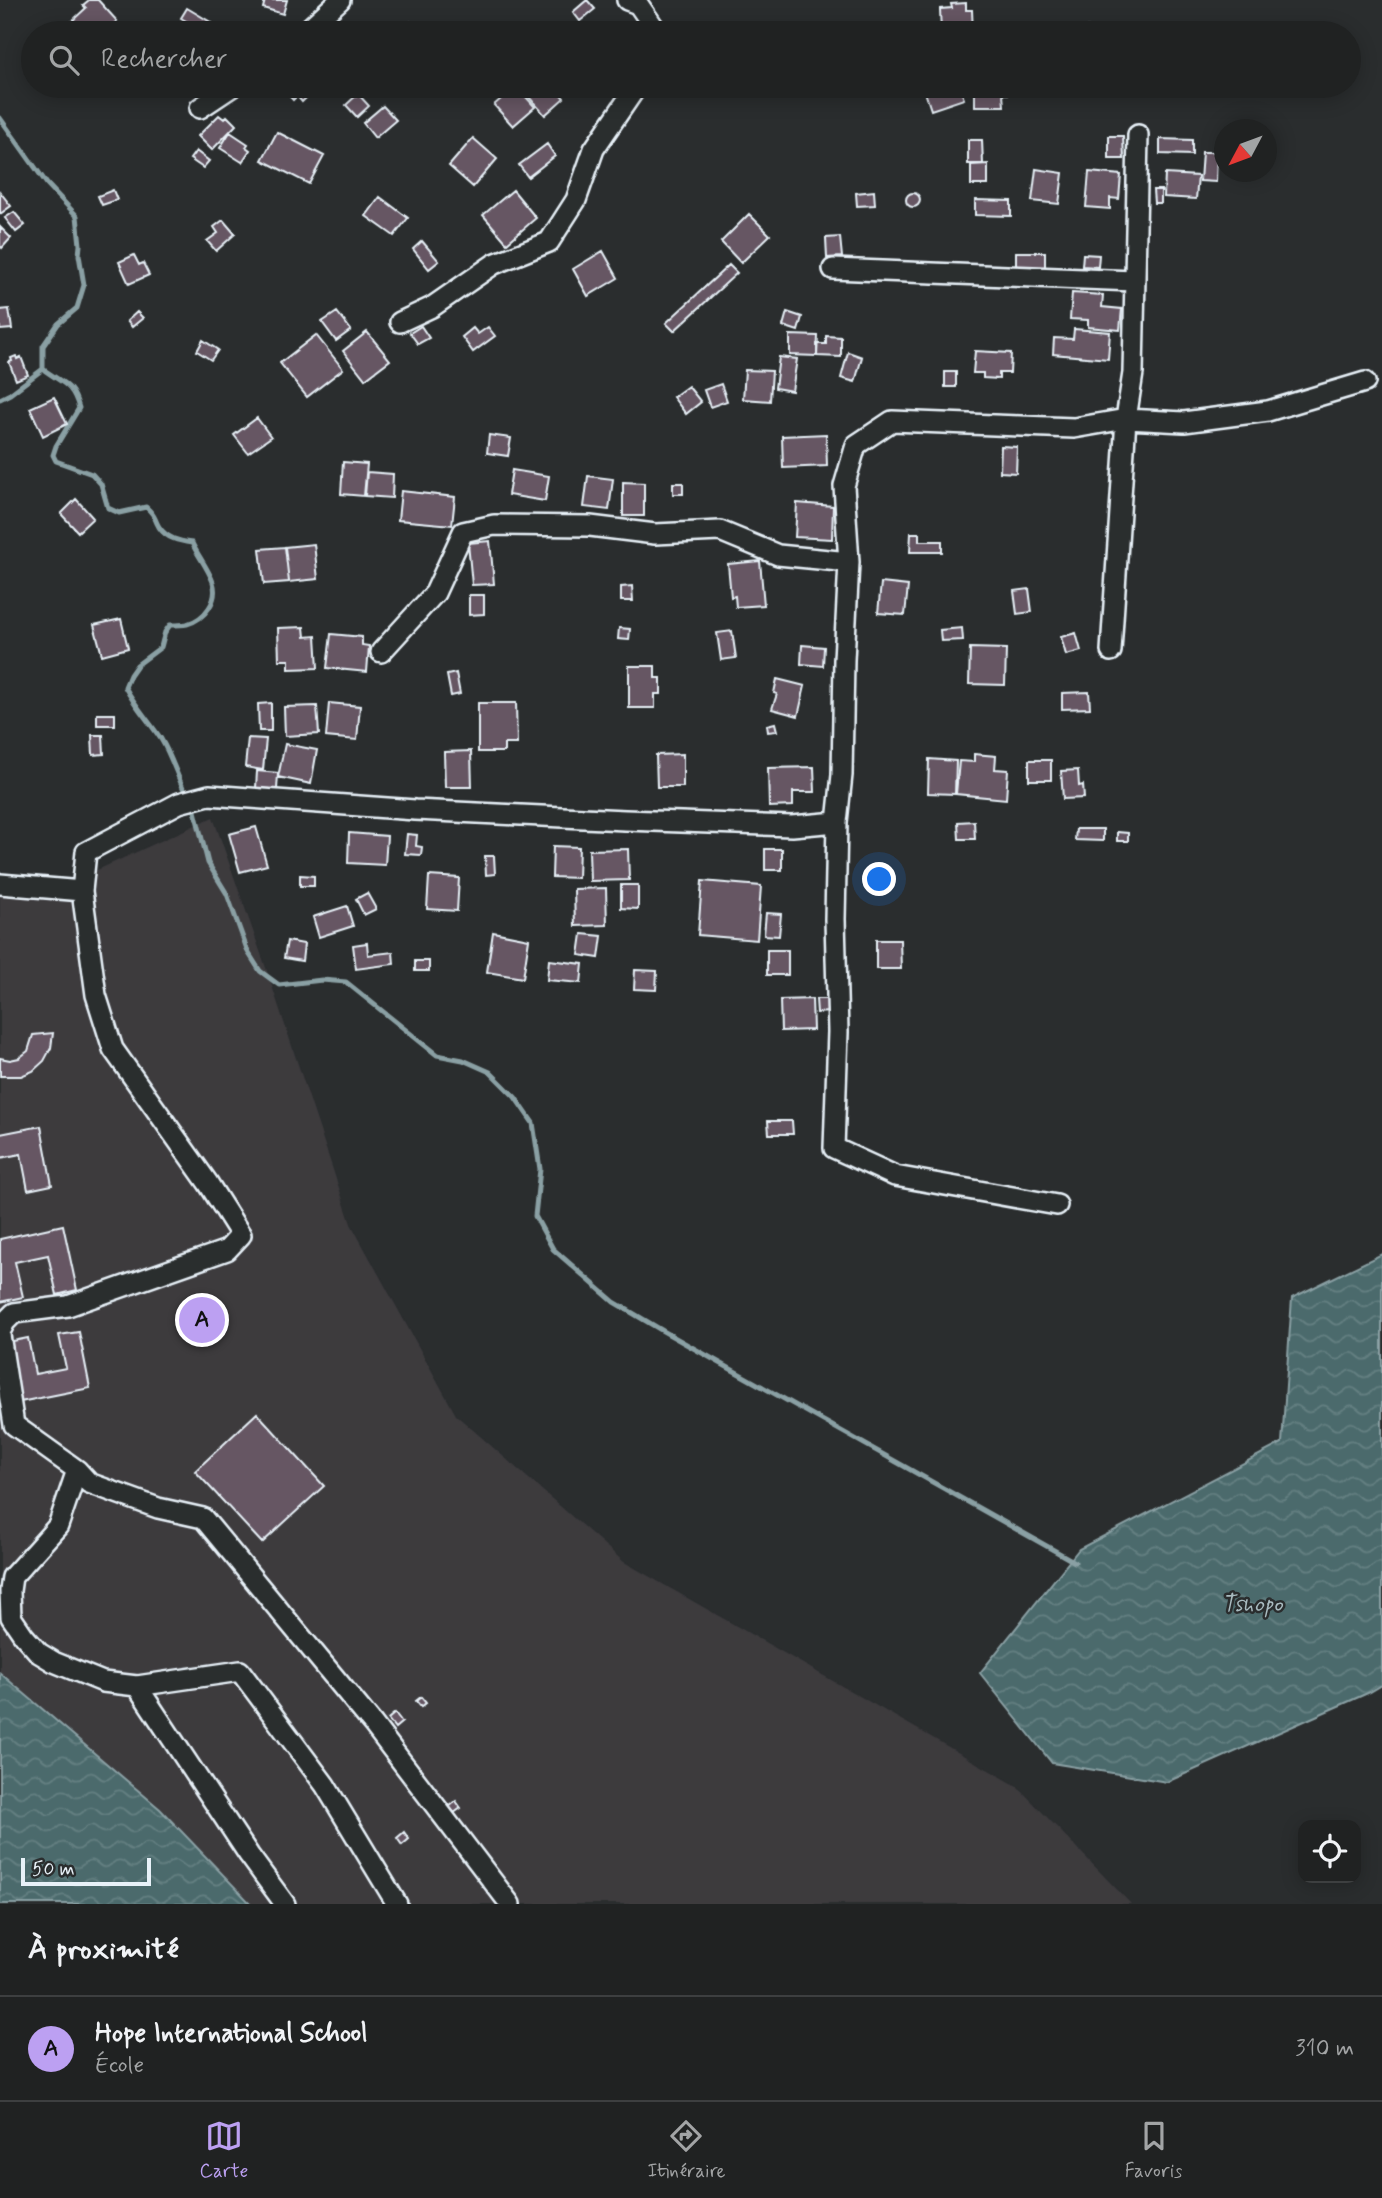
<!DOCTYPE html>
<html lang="fr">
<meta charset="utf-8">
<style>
body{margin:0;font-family:Mynerve,sans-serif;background:#2d2f2f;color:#f1f3f6}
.controls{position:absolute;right:21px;bottom:21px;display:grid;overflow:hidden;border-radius:14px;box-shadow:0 4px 18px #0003}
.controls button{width:63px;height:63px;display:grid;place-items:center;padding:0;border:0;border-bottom:2px solid #3d3f40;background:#202222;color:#f1f3f6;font:35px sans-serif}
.compass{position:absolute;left:1214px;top:119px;width:63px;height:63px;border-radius:50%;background:#202222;box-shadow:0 4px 18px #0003;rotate:229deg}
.scale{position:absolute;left:21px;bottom:18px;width:130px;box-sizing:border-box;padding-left:7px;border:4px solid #e8f1f8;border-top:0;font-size:19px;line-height:24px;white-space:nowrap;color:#e8f1f8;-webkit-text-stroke:5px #2a2d2e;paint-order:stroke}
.you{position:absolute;left:880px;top:880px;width:24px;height:24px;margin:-18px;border:5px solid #fff;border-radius:50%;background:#1a73e8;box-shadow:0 0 0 10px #1a73e833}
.badge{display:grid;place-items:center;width:46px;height:46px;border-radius:50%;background:#bca0f2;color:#111;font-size:23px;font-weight:700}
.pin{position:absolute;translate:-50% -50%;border:4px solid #fff;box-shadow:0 2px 7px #0006}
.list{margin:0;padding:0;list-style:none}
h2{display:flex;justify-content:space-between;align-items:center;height:91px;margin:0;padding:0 28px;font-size:30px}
h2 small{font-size:23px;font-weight:400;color:#a2a4a5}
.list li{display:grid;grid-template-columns:46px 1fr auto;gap:21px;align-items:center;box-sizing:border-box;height:105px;padding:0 28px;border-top:2px solid #3d3f40}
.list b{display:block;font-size:26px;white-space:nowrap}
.list p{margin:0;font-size:23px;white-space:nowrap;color:#a2a4a5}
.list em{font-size:23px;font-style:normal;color:#a2a4a5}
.icon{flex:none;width:38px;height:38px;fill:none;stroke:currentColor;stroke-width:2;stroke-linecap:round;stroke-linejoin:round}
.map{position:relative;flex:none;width:1382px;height:1904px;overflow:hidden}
.search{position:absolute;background:#202222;box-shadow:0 4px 18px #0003;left:21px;right:21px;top:21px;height:77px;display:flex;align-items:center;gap:18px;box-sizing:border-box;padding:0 24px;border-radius:38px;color:#a2a4a5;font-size:26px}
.sheet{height:196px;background:#202222}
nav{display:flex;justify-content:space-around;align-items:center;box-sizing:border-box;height:98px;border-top:2px solid #3d3f40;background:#202222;font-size:19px;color:#a2a4a5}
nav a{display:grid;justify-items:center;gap:4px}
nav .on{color:#bca0f2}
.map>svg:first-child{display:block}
</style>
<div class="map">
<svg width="1382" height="1904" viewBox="0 0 1382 1904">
<defs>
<pattern id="water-waves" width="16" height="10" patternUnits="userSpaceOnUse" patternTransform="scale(1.75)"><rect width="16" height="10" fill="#4b6a6c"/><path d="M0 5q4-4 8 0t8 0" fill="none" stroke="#658082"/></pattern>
</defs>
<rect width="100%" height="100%" fill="#2a2d2e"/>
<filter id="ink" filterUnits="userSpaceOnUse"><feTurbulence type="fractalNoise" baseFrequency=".0143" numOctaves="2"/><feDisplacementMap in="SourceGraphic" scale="14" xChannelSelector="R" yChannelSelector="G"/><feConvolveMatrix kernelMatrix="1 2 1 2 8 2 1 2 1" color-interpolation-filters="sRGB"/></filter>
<g filter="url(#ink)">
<path fill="#3c3a3e" d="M213,817L266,968L351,1224L456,1415L624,1562L1017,1786L1131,1904H251L160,1809L0,1673V891L93,899L95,871Z"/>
<path fill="url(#water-waves)" stroke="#8aa0a4" stroke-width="2" d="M1382,1254V1685L1370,1692L1167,1782L1052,1763L980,1673L1079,1549L1282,1443L1292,1298Z
M0,1673L160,1809L251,1904H0Z"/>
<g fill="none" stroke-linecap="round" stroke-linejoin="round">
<path stroke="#8aa0a4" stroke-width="5" d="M0,118L47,184L77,216L80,245L79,255L84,285L77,308L58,324L43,346V369C63,384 72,383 79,408L56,446L53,455L56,461L92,474L101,484L108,508L119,513L146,507C157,517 153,517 159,527C167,539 179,541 192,543C198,556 208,568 213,582C219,600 205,619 187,624C182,625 175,625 170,625L165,632L161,647L137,665L130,675L125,687C135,706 149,721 161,739C172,757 177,777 187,796
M0,399L10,394L43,369
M191,805L195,811L208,863L227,894L248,952L260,971L279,985L322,980L346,982L437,1055L463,1060L490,1072L515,1097L533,1123L540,1169L535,1216L553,1249L614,1302L663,1331L1075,1562"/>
</g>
<path fill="#665764" stroke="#e8f1f8" stroke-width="2" d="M89,0H98L117,21L104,32L102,30L98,33H91L89,31L85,33L73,20L86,8L83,5Z
M265,0H287L283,14L263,8Z
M587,0L595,9L580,21L573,12Z
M966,3V10H972L973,33H941L940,9L952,8L951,4Z
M187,8L212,23L207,33L181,18Z
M71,22L81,33H60Z
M411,22L430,33H405Z
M192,26L198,33H183Z
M1070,27L1110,29V33H1070Z
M283,86H318L302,102L297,96L293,100L281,87Z
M516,86L535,107L513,126L494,105Z
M521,86H553L564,98L545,115L520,87Z
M959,86L964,99L931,110L925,92L944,86Z
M975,86H1017L1018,94H1003L1004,106H975Z
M358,94L369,106L357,117L346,105Z
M383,106L396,120L375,138L363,123Z
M219,115L224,119L227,116L236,125L212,150L198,136Z
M230,132L248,144L246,147L250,150L242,162L220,148Z
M277,132L324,156L309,184L262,160Z
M1109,136H1123L1124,159H1109Z
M473,138L497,159L473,187L449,166Z
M1160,139L1192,140V155L1160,154Z
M968,140H982L983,164H968Z
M547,144L555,156L528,177L519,165Z
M196,151L209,161L203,168L190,159Z
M1202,152H1217L1216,182L1200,181Z
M988,164V185H971V165Z
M1036,169L1063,173L1059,204L1032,201Z
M1089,172L1121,175L1119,199L1110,198V209L1086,207Z
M1165,174L1198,176L1196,199L1164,197Z
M113,190L117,200L102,205L98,196Z
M513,190L536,218L507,243L483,215Z
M1153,190H1161V203H1154Z
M874,191L875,205L857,206L856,193Z
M0,192L11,206L0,214Z
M906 200a7 7 0 1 1 14 0a7 7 0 1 1-14 0Z
M380,197L408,218L394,236L366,216Z
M975,200L1011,201V216L975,215Z
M14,212L25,225L16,232L5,218Z
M749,214L770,235L741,263L721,242Z
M223,220L235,234L216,251L207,241L218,233L214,227Z
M0,227L11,238L2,248L0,246Z
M840,237L842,257L827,258L826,238Z
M422,241L439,261L429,269L413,249Z
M603,251L618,278L588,296L573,269Z
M1016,252H1045V267H1016Z
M1083,254L1099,255L1098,267L1082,266Z
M134,255L139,265L143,263L149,275L129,284L119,262Z
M729,265L737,273L674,331L666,323Z
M1072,293L1103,295L1102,307L1122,309L1120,330L1088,327V320L1070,319Z
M9,309L12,329L0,330V310Z
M137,312L143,318L132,327L127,321Z
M337,312L351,330L336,341L322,322Z
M787,312L802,317L798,331L783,326Z
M421,326L429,338L418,344L410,333Z
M488,327L495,336L473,352L462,337L473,328L478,334Z
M1074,329L1110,332L1108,359L1053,354L1054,338L1073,339Z
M367,332L390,360L365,379L343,351Z
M316,335L343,369L307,397L280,363Z
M790,335L818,336L817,356L790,355Z
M826,336L841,337V357L817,356V344H826Z
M203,340L218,350L211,360L197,351Z
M975,351L1011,353L1010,373H999V379L983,378V373H973Z
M848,352L862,357L855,382L841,378Z
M16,356L17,359L21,357L28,375L16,380L9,362L12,361L11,358Z
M779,357L797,359L792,391L775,388Z
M745,370L772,371L770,401L743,399Z
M945,372H956V387H945Z
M721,384L727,401L710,407L704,390Z
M688,386L701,402L686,414L673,397Z
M54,397L67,424L43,436L30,408Z
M257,418L271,437L248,453L234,435Z
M826,434L827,466L783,468L782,436Z
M489,435L511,438L508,456L487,453Z
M1001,446L1017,447L1016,473L1000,472Z
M343,462L367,464L364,496L341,494Z
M512,470L549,476L545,501L508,495Z
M367,472L393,474L392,498L365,496Z
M588,476L613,479L609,510L584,507Z
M623,482L644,483V516H623Z
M673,483H683V494H673Z
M401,491L455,497L452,525L398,520Z
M76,499L93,518L78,532L61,514Z
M797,503L833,506L832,539L795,537Z
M911,533H919V541H942V552H910Z
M490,541L494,584L472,585L468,543Z
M314,544L318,579L289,582L285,547Z
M285,547L289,582L264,584L260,549Z
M760,561L764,605L736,607L735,596L731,597L728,564Z
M881,583L908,586L905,615L878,613Z
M632,586L633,601H621V587Z
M1029,589L1032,612L1017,614L1014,591Z
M469,595H484V614L469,615Z
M121,619L128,648L102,655L94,625Z
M304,627L305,637L316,636L318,668L289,669V660H279L278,628Z
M619,628L630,629L629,640L618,639Z
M962,628L963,640L941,641L940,630Z
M732,631L736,658L721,660L717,633Z
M1076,633L1081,651L1066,655L1061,637Z
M331,634L362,637V645L369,646L367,672L327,668Z
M802,645L824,647L823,666L801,664Z
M970,648L1006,649L1005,685L969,684Z
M629,666H655V678H661V694H655V708H629Z
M456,673L460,694L451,696L447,675Z
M777,679L805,686L798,716L772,709L777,694L774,693Z
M1089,692L1090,708L1062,709V693Z
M271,703V731H259L258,704Z
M329,703L360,706L357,740L326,737Z
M478,703H516L517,744H504V752H478Z
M317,706L319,734L285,736L284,707Z
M97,714H115V725H97Z
M775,723L777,731L768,732L767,725Z
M92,735H103L104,754L93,755Z
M248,738L266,739L263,770L245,767Z
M285,744L317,750L311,784L278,777Z
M471,751L472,787H445L444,752Z
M683,754V787H657L656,755Z
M974,754L996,756L995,769L1008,770L1006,799L956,794L959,761L974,762Z
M929,759L956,761L955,794L928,793Z
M1029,760H1051V780H1029Z
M814,767L815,792H793V806L769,807L768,768Z
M1078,770L1079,786L1083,785L1084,798L1063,799L1061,771Z
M257,771L278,773L277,790L256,788Z
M974,821L975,839H959L958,822Z
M256,827L267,865L240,872L229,834Z
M1076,829H1103V841L1075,840Z
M1117,832L1128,833V841H1117Z
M349,833L387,836L385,865L348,863Z
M407,834L417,835L416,846L422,847L421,855L405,854Z
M553,846L579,847L578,878L552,877Z
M628,849L629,880L590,881L589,850Z
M765,849H782V870H765Z
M485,856H494L495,874L486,875Z
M300,875L314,876V886H300Z
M429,876L459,878L457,911L427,909Z
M702,881L761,886L757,940L698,935Z
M621,885H638V909L621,908Z
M606,888L607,925L575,926L574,889Z
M367,893L376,909L364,915L356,899Z
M347,906L353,926L319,937L313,917Z
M766,913L781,914L779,936L764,935Z
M493,932L529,939L523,978L487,972Z
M582,934L602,936L599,958L579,955Z
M876,940H900L901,969H876Z
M287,941L304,944L302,961L284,958Z
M367,943L368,955L393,952L394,964L356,969L353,945Z
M767,950H788V975H767Z
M549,960L583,964L581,983L547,980Z
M415,961H429V971H415Z
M635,970L657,971L656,990L634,989Z
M812,999L813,1030L781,1031L780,1000Z
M816,999H828L829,1012L817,1013Z
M53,1033L51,1048L44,1061L33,1071L21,1076H0V1058L10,1060L19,1058L28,1051L33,1035Z
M768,1121H792L793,1134H769Z
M41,1126L52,1185L28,1190L21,1154L0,1158V1134Z
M63,1225L77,1290L57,1295L48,1255L15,1262L23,1297L0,1302V1239Z
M79,1332L90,1388L15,1403L3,1343L28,1338L35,1374L66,1368L59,1335Z
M257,1413L324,1486L262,1543L195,1471Z
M421,1697L426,1703L421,1707L416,1701Z
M395,1713L402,1722L395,1728L388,1719Z
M456,1801L461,1808L454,1813L449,1807Z
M404,1832L409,1839L402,1845L397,1838Z"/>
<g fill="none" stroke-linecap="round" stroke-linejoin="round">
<g stroke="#e8f1f8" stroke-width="24">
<path id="street" d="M627,0L638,4L658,33
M304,33L340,0
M200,108L233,86
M833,269L1134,281
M400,322L432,307L494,264L549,242L576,200L594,149L637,86
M1111,651L1126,419L1184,422L1268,411L1365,382
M381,652L435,593L463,532L494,525L590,526L655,534L720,531L778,555L849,562
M0,884L82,891L86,852L179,803L209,795L415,810L625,820L792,826L837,822
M1057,1205L895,1176L834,1148L838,1032L835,919L837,822L842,775L844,660L849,562L844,486L856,445L892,421L1074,428L1126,419L1133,373L1138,135
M0,1332L5,1322L14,1313L68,1306L227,1250L241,1235L208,1183L113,1049L96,995L82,891
M0,1335L14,1425L77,1470L89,1483L158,1508L203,1518L373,1724L510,1904
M77,1470L58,1526L12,1577L10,1591L11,1617L24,1636L39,1653L54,1662L103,1682L137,1686L240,1671L325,1785L397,1904
M137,1686L249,1855L285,1904"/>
</g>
<use href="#street" stroke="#2a2d2e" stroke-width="19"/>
</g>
</g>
<g text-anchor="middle" stroke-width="5" stroke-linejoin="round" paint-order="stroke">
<g font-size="23" font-style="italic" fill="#a9bbc0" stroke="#2a2d2e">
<text x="1252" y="1611">Tshopo</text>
</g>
</g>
</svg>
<div class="controls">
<button><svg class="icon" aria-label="locate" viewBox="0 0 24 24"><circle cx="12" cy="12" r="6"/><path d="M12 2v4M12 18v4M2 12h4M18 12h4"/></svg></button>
</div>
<svg class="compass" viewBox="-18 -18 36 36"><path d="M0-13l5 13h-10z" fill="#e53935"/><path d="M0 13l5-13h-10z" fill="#a2a4a5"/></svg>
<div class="scale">50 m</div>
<div class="you"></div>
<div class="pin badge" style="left:202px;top:1320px">A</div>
<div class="search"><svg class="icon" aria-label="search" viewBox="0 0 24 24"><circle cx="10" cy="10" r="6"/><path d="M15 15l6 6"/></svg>Rechercher</div>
</div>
<section class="sheet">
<h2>À proximité<small></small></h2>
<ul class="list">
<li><span class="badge">A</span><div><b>Hope International School</b><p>École</p></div><em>310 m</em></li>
</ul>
</section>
<nav>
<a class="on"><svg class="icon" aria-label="map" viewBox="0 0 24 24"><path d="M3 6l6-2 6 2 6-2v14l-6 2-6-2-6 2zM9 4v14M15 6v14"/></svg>Carte</a>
<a><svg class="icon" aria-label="directions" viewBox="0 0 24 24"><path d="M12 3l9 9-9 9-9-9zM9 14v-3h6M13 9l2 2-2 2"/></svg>Itinéraire</a>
<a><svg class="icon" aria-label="saved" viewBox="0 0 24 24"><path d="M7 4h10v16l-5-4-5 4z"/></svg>Favoris</a>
</nav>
